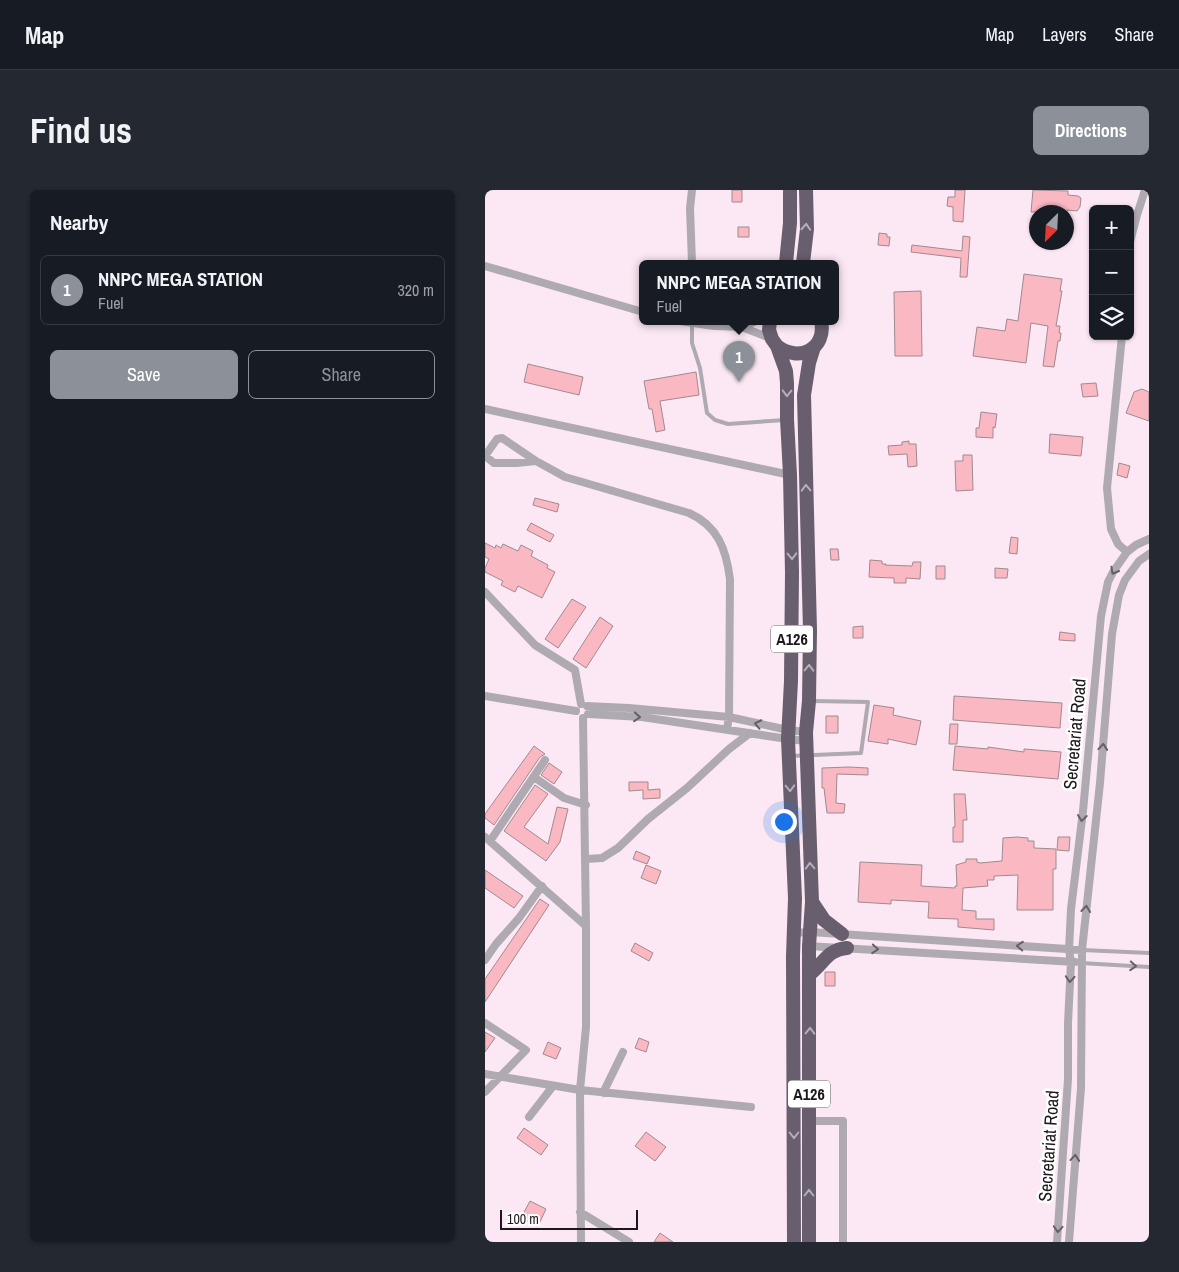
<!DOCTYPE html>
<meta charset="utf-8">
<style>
body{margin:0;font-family:"Archivo Narrow",sans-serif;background:#242831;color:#f1f3f6}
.controls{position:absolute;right:15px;top:15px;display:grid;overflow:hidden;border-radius:8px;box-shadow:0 1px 4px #0004}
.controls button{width:45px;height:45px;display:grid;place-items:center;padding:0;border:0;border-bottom:1px solid #363941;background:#171b24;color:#f1f3f6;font:25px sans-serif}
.compass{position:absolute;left:544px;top:15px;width:45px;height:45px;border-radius:50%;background:#171b24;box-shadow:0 1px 4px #0004;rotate:204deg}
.scale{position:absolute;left:15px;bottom:12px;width:138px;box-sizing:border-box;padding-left:5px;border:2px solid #1d161a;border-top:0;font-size:14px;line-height:18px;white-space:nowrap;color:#1d161a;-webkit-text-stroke:4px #fff;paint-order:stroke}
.you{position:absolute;left:298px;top:631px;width:18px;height:18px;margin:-12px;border:4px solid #fff;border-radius:50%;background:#1a73e8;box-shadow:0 0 0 8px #1a73e833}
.badge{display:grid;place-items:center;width:32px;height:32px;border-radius:50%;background:#8c9099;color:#fff;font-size:16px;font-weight:700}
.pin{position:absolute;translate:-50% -41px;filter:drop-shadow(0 1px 2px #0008)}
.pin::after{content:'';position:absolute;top:26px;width:18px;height:15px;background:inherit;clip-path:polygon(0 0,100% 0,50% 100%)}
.popup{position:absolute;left:154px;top:70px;width:200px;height:65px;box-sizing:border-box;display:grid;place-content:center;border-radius:8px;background:#171b24;filter:drop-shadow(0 1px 4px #0005);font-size:16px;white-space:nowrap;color:#9ea1a6}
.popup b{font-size:19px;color:#f1f3f6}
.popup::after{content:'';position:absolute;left:50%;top:100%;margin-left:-10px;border:10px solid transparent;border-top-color:#171b24}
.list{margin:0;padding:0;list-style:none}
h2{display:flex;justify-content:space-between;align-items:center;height:65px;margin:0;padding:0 20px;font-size:21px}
h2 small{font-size:16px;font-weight:400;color:#9ea1a6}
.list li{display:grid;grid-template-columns:32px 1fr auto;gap:15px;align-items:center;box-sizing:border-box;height:70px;margin:0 10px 10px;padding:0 10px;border:1px solid #363941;border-radius:8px}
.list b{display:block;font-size:19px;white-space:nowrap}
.list p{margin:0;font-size:16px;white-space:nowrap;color:#9ea1a6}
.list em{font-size:16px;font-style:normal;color:#9ea1a6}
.actions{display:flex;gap:10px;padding:15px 20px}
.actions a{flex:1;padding:11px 0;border:1px solid #8c9099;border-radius:8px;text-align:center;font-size:18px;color:#8c9099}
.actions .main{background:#8c9099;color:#fff}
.icon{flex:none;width:28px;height:28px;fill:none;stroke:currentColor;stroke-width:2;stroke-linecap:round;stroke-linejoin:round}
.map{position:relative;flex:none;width:664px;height:1052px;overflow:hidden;border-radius:8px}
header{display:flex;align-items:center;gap:30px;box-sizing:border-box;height:70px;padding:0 25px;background:#171b24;border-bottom:1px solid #363941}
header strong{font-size:24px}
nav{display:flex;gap:28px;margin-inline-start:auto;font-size:18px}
.intro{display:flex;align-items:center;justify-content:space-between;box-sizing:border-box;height:120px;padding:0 30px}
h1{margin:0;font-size:35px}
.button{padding:12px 22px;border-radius:8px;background:#8c9099;color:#fff;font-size:18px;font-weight:700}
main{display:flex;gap:30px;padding:0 30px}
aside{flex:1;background:#171b24;border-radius:8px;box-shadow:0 1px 4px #0004}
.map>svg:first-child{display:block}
</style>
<header>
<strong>Map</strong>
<nav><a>Map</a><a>Layers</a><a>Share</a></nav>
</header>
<div class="intro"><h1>Find us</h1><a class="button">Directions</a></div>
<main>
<aside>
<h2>Nearby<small></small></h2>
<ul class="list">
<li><span class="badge">1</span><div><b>NNPC MEGA STATION</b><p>Fuel</p></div><em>320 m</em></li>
</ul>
<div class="actions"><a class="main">Save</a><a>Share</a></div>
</aside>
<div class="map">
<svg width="664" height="1052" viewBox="0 0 664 1052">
<rect width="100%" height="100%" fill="#fce8f4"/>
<path fill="#fab8c3" stroke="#a08a8d" d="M247,0H257V12H247Z
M470,0H480L478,32L468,31V17L462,16L463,7H470Z
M548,0L583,1V5L593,6L596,8L595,17L592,21L582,20V22H546Z
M253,37H264V47H253Z
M394,43L402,44V47H405L404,56L393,55Z
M478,46L485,47L482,87H475L476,68L426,62L427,55L477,61Z
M539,84L577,89L575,101H577L571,136H575L574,143H576L575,151H573L569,177L558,176L563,136L546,133L541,173L488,166L492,137L520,141L522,129L533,131Z
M436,101L437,166H410L409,102Z
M43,174L98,187L94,205L39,192Z
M211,182L214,205L175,211L180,240L171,242L167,219H164L159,191Z
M611,193L613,206L598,207L596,194Z
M657,199L664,202V231L641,223L649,202Z
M496,222L512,224L510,238L508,237V248L491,247V238H494Z
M565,244L598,247L596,266L564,263Z
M424,251V254H431L432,276L423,277L422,264L404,265L403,256L417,255V252Z
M478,265H487L488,300L471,301L470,271H478Z
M634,273L645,276L642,288L632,285Z
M50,308L74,314L72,322L48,315Z
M46,333L69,345L65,352L42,340Z
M526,347L533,348L532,364L524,363Z
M0,353L10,358L11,355L16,358L18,354L33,361L36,355L48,361L46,366L63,375L62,378L70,382L57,408L33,396L30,402L16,395L18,391L0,382V378L4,369L0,367Z
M345,359H353L354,370H346Z
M385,370L397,371V374H401L400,375L427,376L428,372H436L435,389L421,388V393H409V388L384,387Z
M451,376H460V389H451Z
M510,378L523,379L522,388H510Z
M87,409L101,417L73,458L60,449Z
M115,427L128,436L101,478L88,469Z
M378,436V448H368V437Z
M575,442L590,444V451L574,450Z
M469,506L577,513L575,538L468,530Z
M389,515L409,518L408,525L436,531L431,555L403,549V554L383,551Z
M341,526H353V543H341Z
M465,534H473L472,554H464Z
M49,556L60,564L55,567L9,635L0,628V624Z
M470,556L503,559V557L539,562V559L576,562L573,589L468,580Z
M64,573L77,582L69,594L56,585Z
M364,577L383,578V585L352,584L351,613L360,614L359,623H342L339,598H337V578Z
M144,592H163V600L175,599V608L158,609V600L144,601Z
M50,595L63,604L39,637L63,654L72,617L83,619L75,652L61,671L19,641Z
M469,604H480L482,630H478V652H468V637H470Z
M532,647L543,648V651H549V658L571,659V679H568V720H532L533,685L509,686V690H502L503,696L478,698L477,720L491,721V729H509V740L473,737V729L443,728L444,712L406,710V714L373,712L375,672L437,675L436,696L470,698V696H472L471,675L481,672V669H492V672L495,673L517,671L518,648Z
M573,647H585L584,661L572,660Z
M151,661L165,667L162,674L148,669Z
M161,675L176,681L171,694L156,688Z
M0,680L38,706L29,718L0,698Z
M55,709L64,715L0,812V789Z
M150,753L168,763L164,771L146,761Z
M340,782H350V796H340Z
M0,842L10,848L0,862Z
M154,848L164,852L161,862L150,858Z
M63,852L76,858L71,869L58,864Z
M39,938L63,955L56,965L32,948Z
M161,942L181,957L170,971L150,956Z
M45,1011L61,1019L53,1036L36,1028Z
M175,1043L188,1052H169Z"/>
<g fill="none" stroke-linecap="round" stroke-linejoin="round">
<path stroke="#afaab2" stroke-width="4" d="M207,133V153L215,178L222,223L230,230L243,234L300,230
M306,566L376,563L383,512L327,511
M597,760L664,763
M596,773L664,777"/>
<path stroke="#afaab2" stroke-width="8" d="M645,52L652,25L660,0
M207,73L205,18L207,0
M0,76L158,122
M195,131L229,136L257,137L287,149
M257,137L271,131
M637,146L622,298L626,339L633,354L642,362
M0,219L305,285
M51,271L32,273H9L0,266L12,249L17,248L51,271L80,287L204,323C233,336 241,359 245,389L244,527L242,539
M0,402L50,455L90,480L96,514
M0,506L91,521
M102,516L144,518L244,527L303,540L321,542
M103,524L157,527L303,549L321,551
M98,528L101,736
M49,587L79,608L101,615
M0,647L101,736V837L95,900L96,1052
M5,651L60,570
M101,669L117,668L133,658L163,629L202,598L244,559L265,543
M308,743L325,742L597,760
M322,756L590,772
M0,770L11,754L34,728L57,696
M0,833L41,860L0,902
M0,884L95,900L266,917
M118,903L138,862
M44,927L68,896
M324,931H358V1052
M95,1022L144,1052
M572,1052L583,889V833L586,772L584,760L586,719L598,621L616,426L623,392L628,382L642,362L651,355L664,349
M584,1052L596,898L597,760L615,593L627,444L634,405L640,390L654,371L664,364"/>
<path stroke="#685e6d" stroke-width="14" d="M301,73L305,33V0
M318,73L322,39L321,0
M285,131L284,140L287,149L292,156L301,181L302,193V229L305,285L307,382L306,491L303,549L310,708L308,766L309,1052
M292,156C314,173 342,159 336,131
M327,712L339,730L357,744
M325,784C340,772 342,760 362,758
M324,1052V756L327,712L321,542L324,511L325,440L319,205L324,173L329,157"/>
</g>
<defs><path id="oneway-chevron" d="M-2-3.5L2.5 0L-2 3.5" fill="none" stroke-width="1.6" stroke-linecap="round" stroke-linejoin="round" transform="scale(1.25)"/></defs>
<g stroke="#b4aeb6">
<use href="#oneway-chevron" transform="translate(321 37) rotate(-87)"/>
<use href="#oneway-chevron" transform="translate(302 203) rotate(91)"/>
<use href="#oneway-chevron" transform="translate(321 298) rotate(-92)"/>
<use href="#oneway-chevron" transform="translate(307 366) rotate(89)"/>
<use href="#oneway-chevron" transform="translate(324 478) rotate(-89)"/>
<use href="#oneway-chevron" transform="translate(305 598) rotate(88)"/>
<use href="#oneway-chevron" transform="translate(325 676) rotate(-92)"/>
<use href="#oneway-chevron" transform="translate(325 841) rotate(-89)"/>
<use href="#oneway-chevron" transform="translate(309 945) rotate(90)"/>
<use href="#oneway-chevron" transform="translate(324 1003) rotate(-90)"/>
</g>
<g stroke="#666066">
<use href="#oneway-chevron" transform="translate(629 381) rotate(120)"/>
<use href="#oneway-chevron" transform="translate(152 527) rotate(5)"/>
<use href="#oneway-chevron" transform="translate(273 534) rotate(-168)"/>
<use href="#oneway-chevron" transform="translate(618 557) rotate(-85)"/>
<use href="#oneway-chevron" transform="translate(597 628) rotate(97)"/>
<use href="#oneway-chevron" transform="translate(601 719) rotate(-84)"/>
<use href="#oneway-chevron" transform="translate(535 756) rotate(-176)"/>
<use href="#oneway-chevron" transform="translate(390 759) rotate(4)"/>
<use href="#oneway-chevron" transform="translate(648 776) rotate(4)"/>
<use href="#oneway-chevron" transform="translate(585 789) rotate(94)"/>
<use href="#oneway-chevron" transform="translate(590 968) rotate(-85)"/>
<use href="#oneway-chevron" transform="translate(573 1039) rotate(94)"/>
</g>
<g text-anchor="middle" stroke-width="5" stroke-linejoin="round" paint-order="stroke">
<g fill="#fff" stroke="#615c5f" stroke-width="1">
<rect x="286" y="435.5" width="42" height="27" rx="4"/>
<rect x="303" y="890.5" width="42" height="27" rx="4"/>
</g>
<g font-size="16" font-weight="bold" fill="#1d161a">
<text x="307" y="455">A126</text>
<text x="324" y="910">A126</text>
</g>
<g font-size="18" fill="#1d161a" stroke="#fff">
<text transform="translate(590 544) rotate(-85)" y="6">Secretariat Road</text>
<text transform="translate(564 956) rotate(-86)" y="6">Secretariat Road</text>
</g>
</g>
</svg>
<div class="controls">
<button>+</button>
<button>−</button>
<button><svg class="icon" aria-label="layers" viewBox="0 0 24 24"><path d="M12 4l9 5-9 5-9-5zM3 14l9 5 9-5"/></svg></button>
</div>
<svg class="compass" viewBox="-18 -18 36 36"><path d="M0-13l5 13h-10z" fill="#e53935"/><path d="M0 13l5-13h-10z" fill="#9ea1a6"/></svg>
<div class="scale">100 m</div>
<div class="you"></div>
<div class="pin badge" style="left:254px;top:192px">1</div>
<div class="popup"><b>NNPC MEGA STATION</b>Fuel</div>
</div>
</main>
